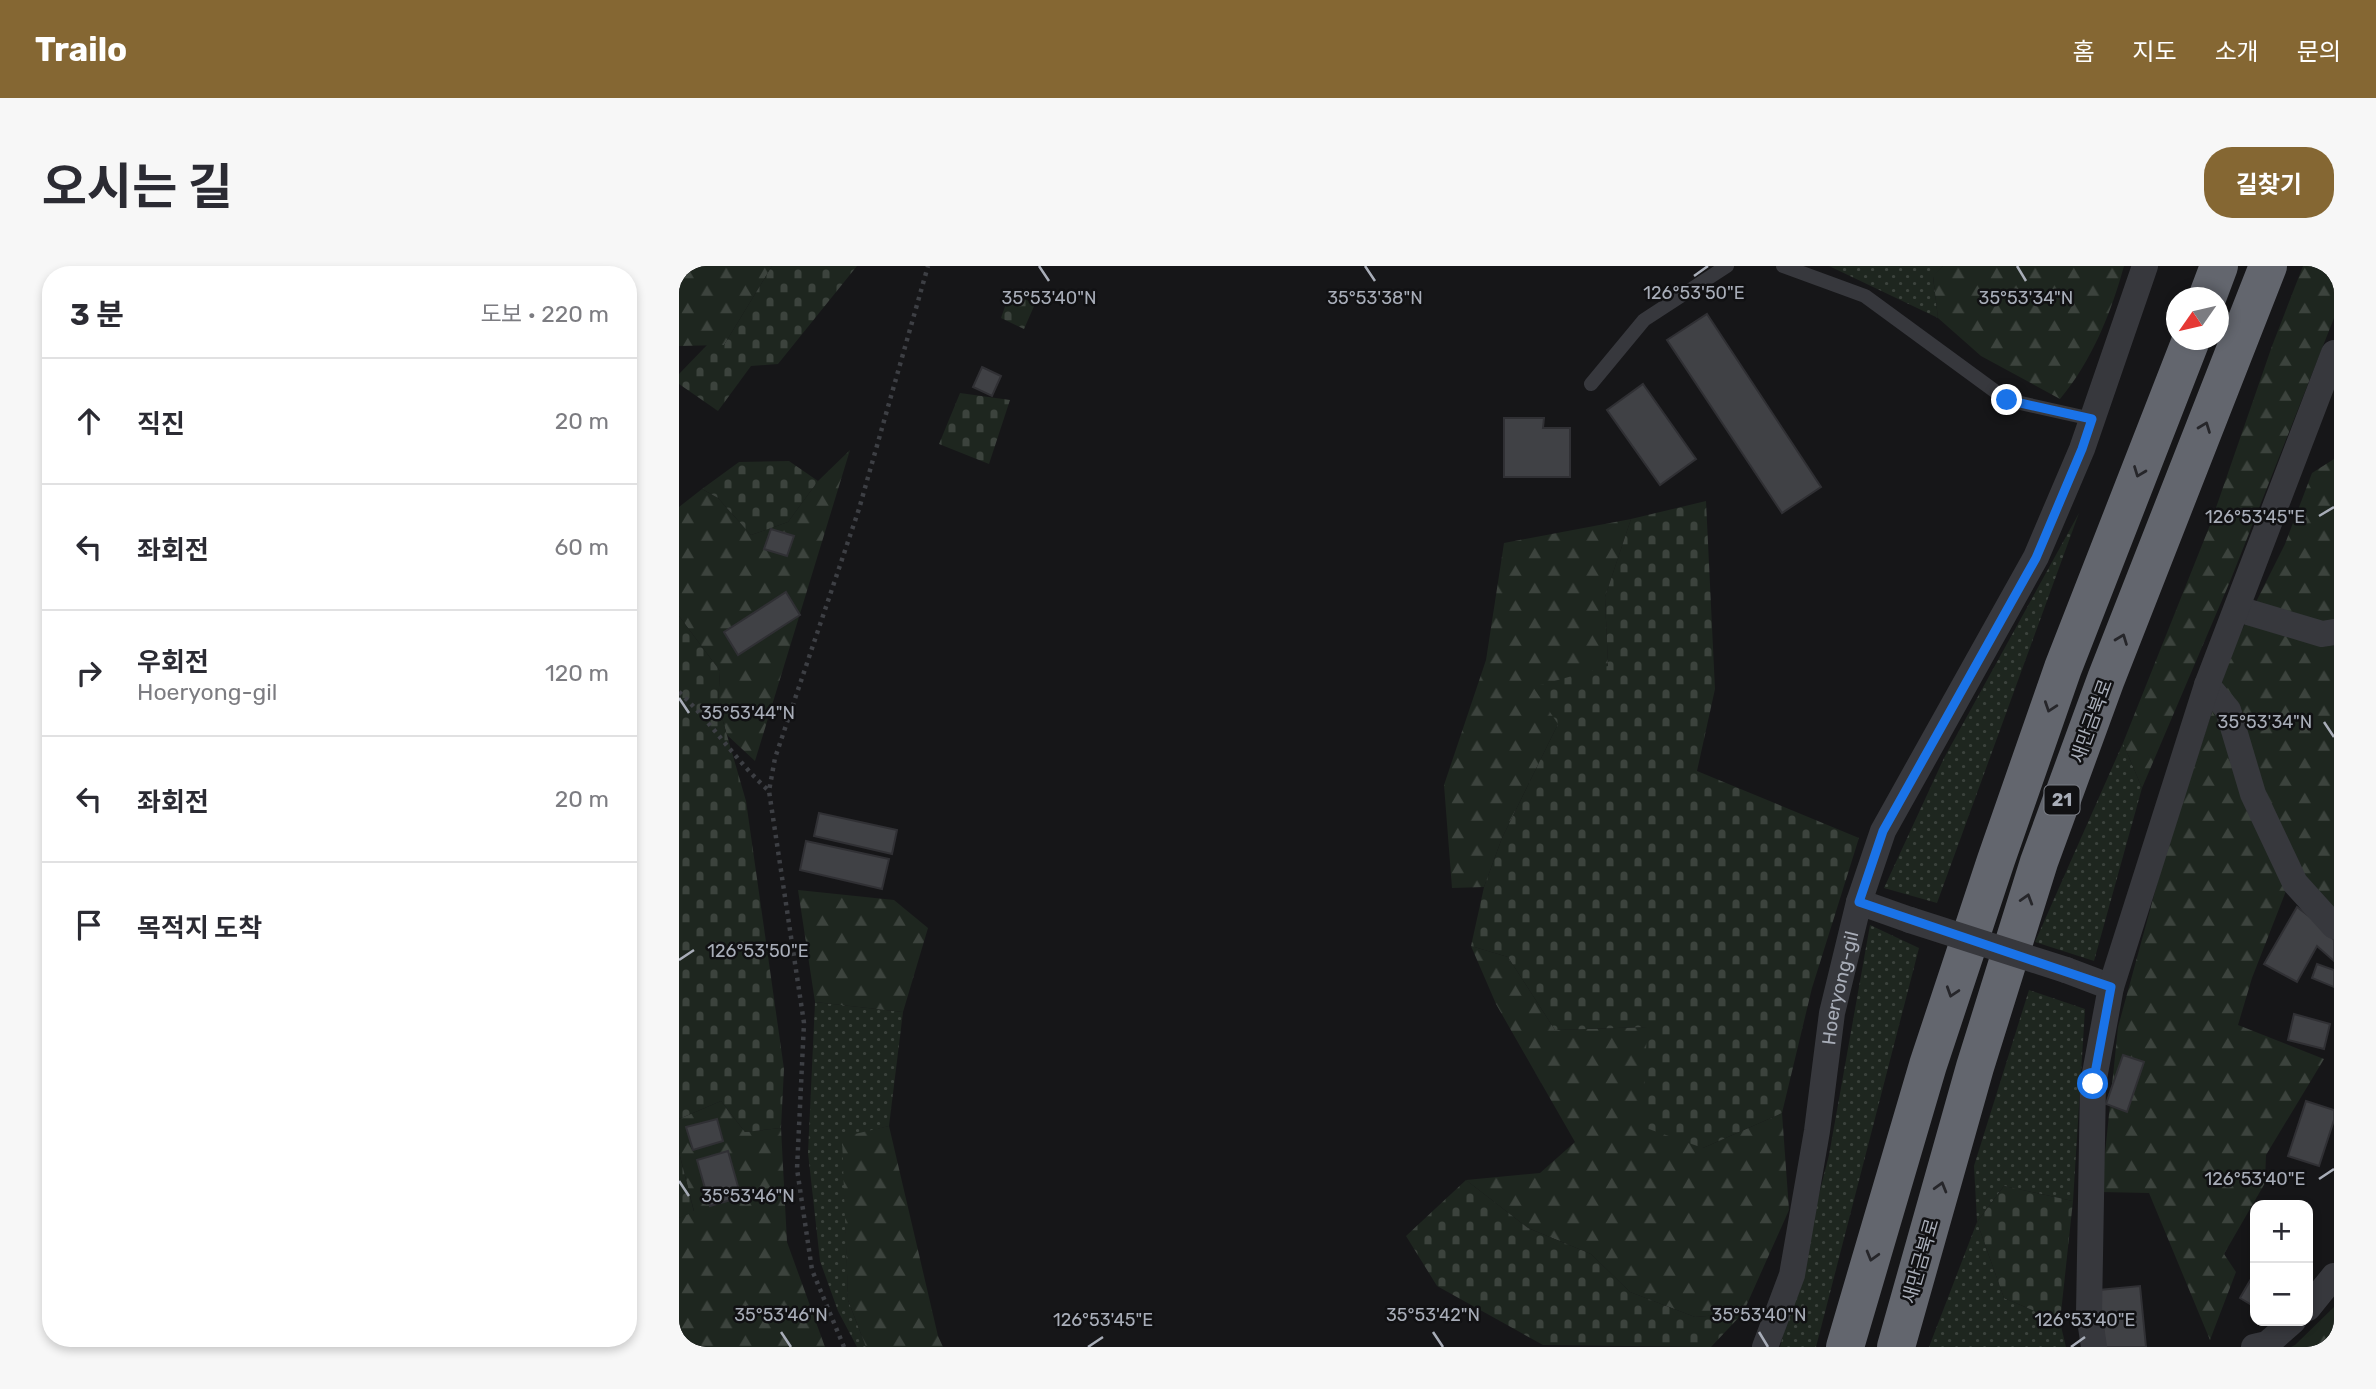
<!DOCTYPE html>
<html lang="ko">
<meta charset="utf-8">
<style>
body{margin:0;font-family:Rubik,"Noto Sans KR",sans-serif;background:#f7f7f7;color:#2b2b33}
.controls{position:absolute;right:21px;bottom:21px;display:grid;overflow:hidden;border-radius:14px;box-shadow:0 4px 10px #0003}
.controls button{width:63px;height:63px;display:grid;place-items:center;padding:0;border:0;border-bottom:2px solid #e1e1e2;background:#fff;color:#2b2b33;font:35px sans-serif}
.compass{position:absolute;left:1487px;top:21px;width:63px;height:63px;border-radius:50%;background:#fff;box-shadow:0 4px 10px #0003;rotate:236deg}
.stop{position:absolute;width:21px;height:21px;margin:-16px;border:5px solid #1a73e8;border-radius:50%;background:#fff}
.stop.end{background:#1a73e8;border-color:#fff;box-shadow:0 2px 7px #0008}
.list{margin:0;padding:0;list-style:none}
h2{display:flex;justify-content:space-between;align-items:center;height:91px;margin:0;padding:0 28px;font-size:30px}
h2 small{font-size:23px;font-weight:400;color:#7c7c81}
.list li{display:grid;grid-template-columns:46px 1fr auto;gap:21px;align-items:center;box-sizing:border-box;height:126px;padding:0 28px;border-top:2px solid #e1e1e2}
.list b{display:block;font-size:26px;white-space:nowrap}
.list p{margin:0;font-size:23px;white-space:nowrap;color:#7c7c81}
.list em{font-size:23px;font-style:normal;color:#7c7c81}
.icon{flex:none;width:38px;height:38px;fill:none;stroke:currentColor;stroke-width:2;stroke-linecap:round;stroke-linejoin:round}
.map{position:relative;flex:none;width:1655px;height:1081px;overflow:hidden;border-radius:28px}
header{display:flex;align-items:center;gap:42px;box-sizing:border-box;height:98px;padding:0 35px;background:#856733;color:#fff}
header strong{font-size:33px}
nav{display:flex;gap:38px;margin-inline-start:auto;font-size:24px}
.intro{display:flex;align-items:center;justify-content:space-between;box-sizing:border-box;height:168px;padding:0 42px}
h1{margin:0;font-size:49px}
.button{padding:18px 32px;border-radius:28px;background:#856733;color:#fff;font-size:24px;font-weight:700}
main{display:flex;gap:42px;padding:0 42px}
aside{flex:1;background:#fff;border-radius:28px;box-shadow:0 4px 10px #0003}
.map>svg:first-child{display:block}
</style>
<header>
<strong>Trailo</strong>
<nav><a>홈</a><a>지도</a><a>소개</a><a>문의</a></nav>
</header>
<div class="intro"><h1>오시는 길</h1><a class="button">길찾기</a></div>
<main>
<aside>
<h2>3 분<small>도보 · 220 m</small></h2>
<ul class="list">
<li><svg class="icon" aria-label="ahead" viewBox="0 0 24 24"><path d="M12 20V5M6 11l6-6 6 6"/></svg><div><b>직진</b></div><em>20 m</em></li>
<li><svg class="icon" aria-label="left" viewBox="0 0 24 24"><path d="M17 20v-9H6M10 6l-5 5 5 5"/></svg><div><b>좌회전</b></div><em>60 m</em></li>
<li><svg class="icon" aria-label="right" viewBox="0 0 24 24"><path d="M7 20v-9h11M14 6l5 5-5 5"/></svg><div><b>우회전</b><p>Hoeryong-gil</p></div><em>120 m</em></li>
<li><svg class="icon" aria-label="left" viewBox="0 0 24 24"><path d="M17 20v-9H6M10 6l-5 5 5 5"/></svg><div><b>좌회전</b></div><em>20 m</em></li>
<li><svg class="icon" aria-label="arrive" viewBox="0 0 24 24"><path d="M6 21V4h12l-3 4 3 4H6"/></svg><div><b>목적지 도착</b></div></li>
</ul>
</aside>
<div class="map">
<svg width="1655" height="1081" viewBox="0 0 1655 1081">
<defs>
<pattern id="grass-dots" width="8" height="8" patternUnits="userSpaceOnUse" patternTransform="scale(1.75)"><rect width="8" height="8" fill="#1e261f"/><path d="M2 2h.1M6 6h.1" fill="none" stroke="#3c433d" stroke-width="1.8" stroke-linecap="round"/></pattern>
<pattern id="forest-firs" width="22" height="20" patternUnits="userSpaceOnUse" patternTransform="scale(1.75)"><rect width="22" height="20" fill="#1e261f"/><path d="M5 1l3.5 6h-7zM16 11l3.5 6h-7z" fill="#3c433d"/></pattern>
<pattern id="cemetery-stones" width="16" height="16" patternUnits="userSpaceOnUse" patternTransform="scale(1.75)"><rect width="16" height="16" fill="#1e261f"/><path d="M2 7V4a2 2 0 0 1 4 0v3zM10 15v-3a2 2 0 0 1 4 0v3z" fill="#3c433d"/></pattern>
</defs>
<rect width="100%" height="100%" fill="#161618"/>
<path fill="url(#grass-dots)" d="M1150,0H1264L1254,11L1259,52Z
M1400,247L1258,637L1205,622L1265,492Z
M1444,477L1463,522L1415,695L1356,676Z
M1191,659L1240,682L1137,1081H1101L1150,889Z
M1350,724L1406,743L1394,935L1325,920L1298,956L1325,1032L1381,1056L1387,1081H1250L1298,956L1295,900Z
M136,736L224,746L210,860L164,872L169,1034L187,1081H178L159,1045L141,995L129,887Z"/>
<path fill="url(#forest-firs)" d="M0,0H93L45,79L0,80Z
M1264,0H1445C1432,47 1413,95 1381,133L1302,90L1259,52L1254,10Z
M1624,0H1655V52L1552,313L1463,522L1444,477L1531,259L1593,80Z
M171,184L76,495L48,469L39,438L41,405L0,350V241L23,223L39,232L72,269L109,256L139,215Z
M1655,193V666L1607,625L1573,712L1559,759L1645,793L1587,889L1586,917L1545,988L1557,1006L1531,1074L1470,927L1422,926L1439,761L1488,582L1555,380L1606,278L1633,207Z
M952,253L926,331L929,401L879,458L823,572L805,621L773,622L765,519L807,394L825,277Z
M119,624L215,634L249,662L224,746L136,736Z
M792,680L829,691L876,764L969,761L1024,882L1103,847L1110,944L1064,1047L1016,1051L951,1026L912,988L849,962L787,914L861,907L896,876L817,738Z
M42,835L66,866L102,862L108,976L146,1081H0V952L15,945L0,886V853Z
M210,860L259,1070L264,1081H187L169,1034L163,871Z
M1655,1041V1081H1612L1616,1079Z"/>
<path fill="url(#cemetery-stones)" d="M93,0H178L99,98L72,100L39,145L0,118V108L28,79H45Z
M331,26L356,38L345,63L322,52Z
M281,127L331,134L310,198L260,178Z
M110,195L139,215L109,256L72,269L39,232L23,223L60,196Z
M1027,235L1036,423L1018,505L1180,572L1133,722L1103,847L1024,882L964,861L968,761L876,764L829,691L792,680L805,621L823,572L879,458L854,421L929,400L926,331L952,253Z
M0,350L41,405L39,438L67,535L105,803L102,862L66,866L42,835L0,853Z
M0,886L15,946L0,952Z
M787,914L849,962L912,988L951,1026L1016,1051L1064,1047L1032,1081L864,1079L758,1020L727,970Z
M1325,920L1394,935L1381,1056L1325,1032L1298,956Z"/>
<path fill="#404145" stroke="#303034" stroke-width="2" d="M1028,48L1142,221L1103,247L988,74Z
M303,101L322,110L313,130L294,121Z
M964,118L1017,193L981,219L928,144Z
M825,152H865L864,162H891V211H825Z
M92,263L115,270L108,290L85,283Z
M107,326L121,349L59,389L45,366Z
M140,547L218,564L213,588L135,570Z
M127,575L210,593L203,623L121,604Z
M1618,641L1644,661L1655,674V695L1638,680L1618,716L1585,698Z
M1638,698L1655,704V721L1633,712Z
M1615,748L1651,758L1645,783L1609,774Z
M1444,789L1465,796L1448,846L1427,838Z
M1627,835L1655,844V854L1640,900L1609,890Z
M38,853L44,875L14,884L7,861Z
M49,885L62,931L31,940L18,894Z
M1576,1006V1041L1561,1032Z
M1461,1020L1467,1081H1426L1420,1024Z"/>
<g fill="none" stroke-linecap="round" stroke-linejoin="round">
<path stroke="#3d3f44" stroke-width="4.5" stroke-dasharray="3.5 5" stroke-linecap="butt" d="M0,426C33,457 56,494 90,525
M165,1081L133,1004L118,903L125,757L90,525L96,492L180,243L249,0"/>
<path stroke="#37383d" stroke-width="14" d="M1104,0L1186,30L1328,134L1413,153
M912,118L965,54L1048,0"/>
<g stroke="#37383d" stroke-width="26">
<path d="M1559,343L1643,368L1655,366"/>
<path d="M1528,419L1549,444L1574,528L1616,617L1655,660"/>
<path d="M1180,636L1231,654"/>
<path d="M1387,704L1432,721"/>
<path d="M1629,1042L1655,1010"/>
<path id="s1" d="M1086,1081L1113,1009L1138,865L1153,747L1180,636L1204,565L1357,291L1403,183L1466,0"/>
<path d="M1415,1081L1410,1047L1414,818L1432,721L1528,419L1655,87"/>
<path d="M1575,1081L1588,1078L1614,1055"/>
</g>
<path stroke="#63666e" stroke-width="38" d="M1528,32L1540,0
M1166,1081L1249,799L1317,594L1384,402L1512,74
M1217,1081L1296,801L1360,596L1427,413L1589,0"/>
<path stroke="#37383d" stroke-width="26" d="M1231,654L1387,704"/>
</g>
<defs><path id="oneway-chevron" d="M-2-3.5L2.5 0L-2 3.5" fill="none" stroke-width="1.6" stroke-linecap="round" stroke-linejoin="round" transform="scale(1.75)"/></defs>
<g stroke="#26262a">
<use href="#oneway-chevron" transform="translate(1526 161) rotate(-69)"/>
<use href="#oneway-chevron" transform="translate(1460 206) rotate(111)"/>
<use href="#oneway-chevron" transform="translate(1443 373) rotate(-69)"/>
<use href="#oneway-chevron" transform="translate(1371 441) rotate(109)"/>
<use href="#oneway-chevron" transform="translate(1348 633) rotate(-73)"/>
<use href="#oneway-chevron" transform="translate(1273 726) rotate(108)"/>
<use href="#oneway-chevron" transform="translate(1262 921) rotate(-74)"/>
<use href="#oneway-chevron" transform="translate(1193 990) rotate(106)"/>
</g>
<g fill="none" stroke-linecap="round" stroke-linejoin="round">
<path stroke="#1a73e8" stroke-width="9" d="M1328,134L1413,153L1403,183L1357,292L1204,565L1180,636L1432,721L1414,818"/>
</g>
<path fill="none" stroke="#a8adb8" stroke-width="2.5" d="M360,0L370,15M686,0L696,15M1338,0L1347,15M1015,10L1029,0M1640,250L1655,241M0,432L10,447M1645,456L1655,471M0,694L15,684M1640,913L1655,903M0,915L10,930M102,1066L112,1081M754,1066L764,1081M1080,1066L1089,1081M409,1081L424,1071M1392,1081L1406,1071"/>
<g text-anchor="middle" stroke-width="5" stroke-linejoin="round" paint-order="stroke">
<rect fill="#111113" stroke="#7b7e86" stroke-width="2" x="1365.5" y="519.5" width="35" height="29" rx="5"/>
<g font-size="18" font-weight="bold" fill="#a8adb8">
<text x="1383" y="540">21</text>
</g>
<g font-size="19" fill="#a8adb8" stroke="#111113">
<text transform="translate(1412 455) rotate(-70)" y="7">새만금북로</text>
<text dy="7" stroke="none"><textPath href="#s1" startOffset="368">Hoeryong-gil</textPath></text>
<text transform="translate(1241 995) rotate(-74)" y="7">새만금북로</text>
</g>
</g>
<g font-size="18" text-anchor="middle" fill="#a8adb8" stroke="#111113" stroke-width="5" stroke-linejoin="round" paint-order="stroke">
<text x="1015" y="33">126°53'50"E</text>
<text x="370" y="38">35°53'40"N</text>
<text x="696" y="38">35°53'38"N</text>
<text x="1347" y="38">35°53'34"N</text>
<text x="1576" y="257">126°53'45"E</text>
<text x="69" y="453">35°53'44"N</text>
<text x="1586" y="462">35°53'34"N</text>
<text x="79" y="691">126°53'50"E</text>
<text x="1576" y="919">126°53'40"E</text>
<text x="69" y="936">35°53'46"N</text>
<text x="102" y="1055">35°53'46"N</text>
<text x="754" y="1055">35°53'42"N</text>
<text x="1080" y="1055">35°53'40"N</text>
<text x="424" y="1060">126°53'45"E</text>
<text x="1406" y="1060">126°53'40"E</text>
</g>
</svg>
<div class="controls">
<button>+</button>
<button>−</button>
</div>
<svg class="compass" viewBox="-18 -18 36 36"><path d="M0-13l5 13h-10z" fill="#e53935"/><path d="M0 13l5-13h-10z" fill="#7c7c81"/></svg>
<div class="stop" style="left:1414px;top:818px"></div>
<div class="stop end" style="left:1328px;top:134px"></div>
</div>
</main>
